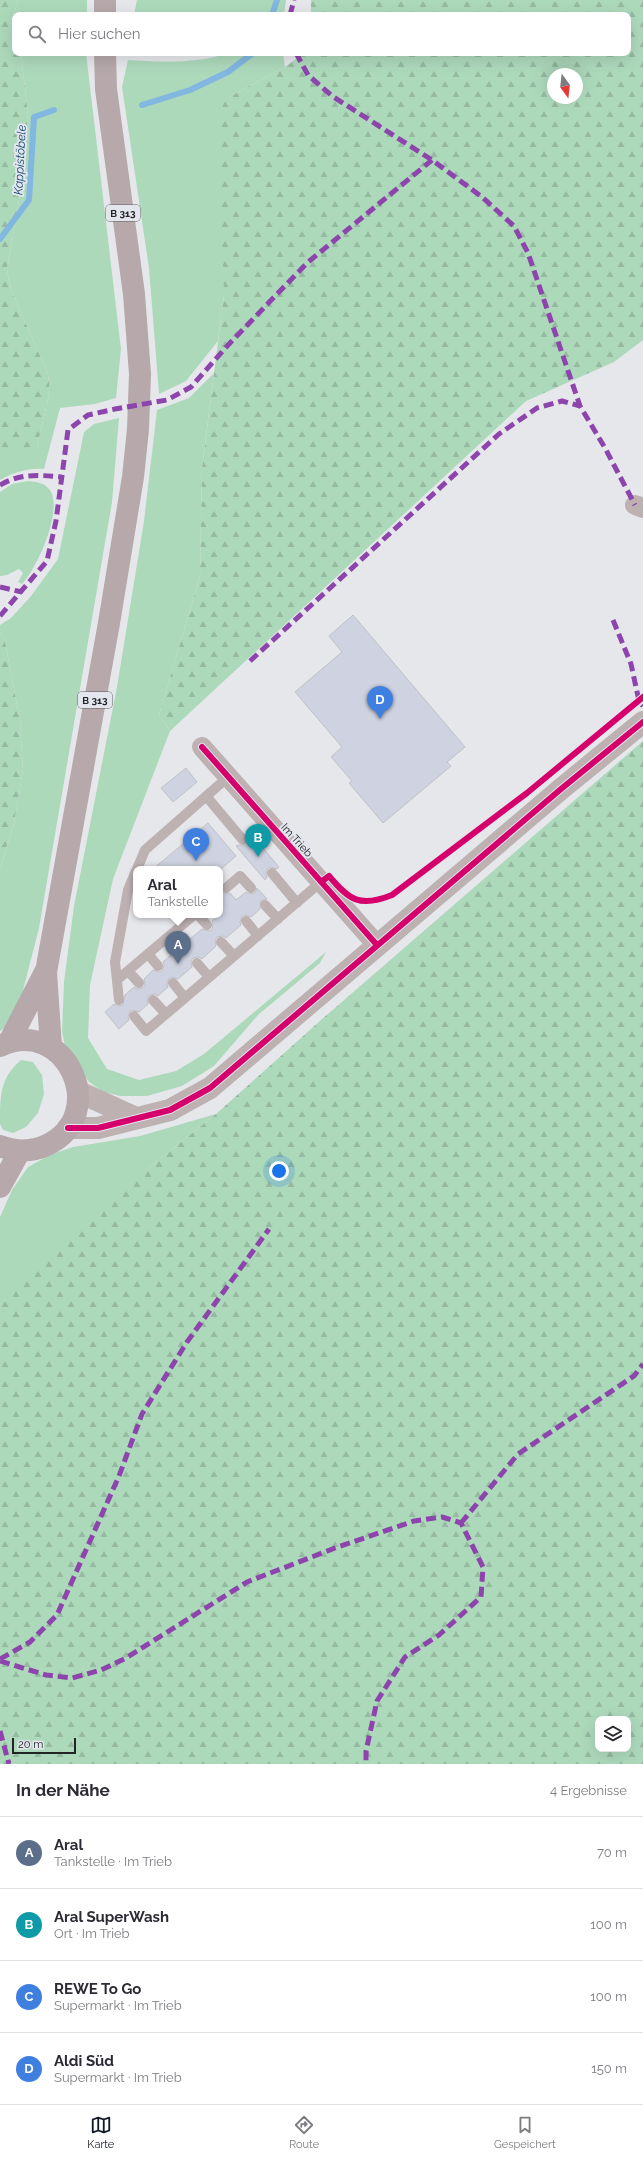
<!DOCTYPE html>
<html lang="de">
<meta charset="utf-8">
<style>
body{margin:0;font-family:Raleway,sans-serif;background:#f2f2f3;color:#2b2b33}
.controls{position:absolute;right:12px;bottom:12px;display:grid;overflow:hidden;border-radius:8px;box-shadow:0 4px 16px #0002}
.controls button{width:36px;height:36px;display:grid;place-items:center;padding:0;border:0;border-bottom:1px solid #e1e1e2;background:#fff;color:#2b2b33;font:20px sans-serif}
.compass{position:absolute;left:547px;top:68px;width:36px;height:36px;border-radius:50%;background:#fff;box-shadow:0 4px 16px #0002;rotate:165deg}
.scale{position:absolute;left:12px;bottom:10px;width:64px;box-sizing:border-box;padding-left:4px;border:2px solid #232426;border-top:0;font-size:11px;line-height:14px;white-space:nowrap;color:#232426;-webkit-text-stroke:3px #e4e6ed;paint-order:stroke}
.you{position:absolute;left:279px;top:1171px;width:14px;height:14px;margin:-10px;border:3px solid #fff;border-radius:50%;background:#1a73e8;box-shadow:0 0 0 6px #1a73e833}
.badge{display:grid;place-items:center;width:26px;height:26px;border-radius:50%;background:#111827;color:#fff;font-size:13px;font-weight:700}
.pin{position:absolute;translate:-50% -33px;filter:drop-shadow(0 1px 2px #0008)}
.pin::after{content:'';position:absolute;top:21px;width:14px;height:12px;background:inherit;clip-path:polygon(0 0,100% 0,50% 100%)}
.popup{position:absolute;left:133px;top:866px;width:90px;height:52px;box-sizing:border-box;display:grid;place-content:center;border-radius:8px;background:#fff;filter:drop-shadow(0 1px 3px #0005);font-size:13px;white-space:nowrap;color:#7c7c81}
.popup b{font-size:15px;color:#2b2b33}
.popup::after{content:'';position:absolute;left:50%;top:100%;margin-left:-8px;border:8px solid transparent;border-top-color:#fff}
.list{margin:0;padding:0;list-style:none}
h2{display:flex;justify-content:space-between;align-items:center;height:52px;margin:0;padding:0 16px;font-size:17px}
h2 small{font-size:13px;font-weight:400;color:#7c7c81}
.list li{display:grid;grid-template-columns:26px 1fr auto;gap:12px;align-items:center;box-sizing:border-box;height:72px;padding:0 16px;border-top:1px solid #e1e1e2}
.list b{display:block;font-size:15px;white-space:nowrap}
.list p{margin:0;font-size:13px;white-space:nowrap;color:#7c7c81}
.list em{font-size:13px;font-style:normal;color:#7c7c81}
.icon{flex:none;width:22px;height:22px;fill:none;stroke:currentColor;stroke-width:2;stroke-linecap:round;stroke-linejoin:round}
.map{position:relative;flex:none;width:643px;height:1764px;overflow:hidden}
.search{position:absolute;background:#fff;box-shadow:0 4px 16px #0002;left:12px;right:12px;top:12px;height:44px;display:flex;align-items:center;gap:10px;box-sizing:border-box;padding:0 14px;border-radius:8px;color:#7c7c81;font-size:15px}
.sheet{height:340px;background:#fff}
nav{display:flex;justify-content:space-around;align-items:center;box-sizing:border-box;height:56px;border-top:1px solid #e1e1e2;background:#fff;font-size:11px;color:#7c7c81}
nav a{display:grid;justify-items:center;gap:2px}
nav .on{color:#111827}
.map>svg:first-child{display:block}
</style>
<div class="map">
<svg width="643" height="1764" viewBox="0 0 643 1764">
<defs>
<pattern id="forest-firs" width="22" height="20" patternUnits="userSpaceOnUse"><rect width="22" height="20" fill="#add9bb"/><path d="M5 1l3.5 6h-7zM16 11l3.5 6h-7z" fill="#95baa1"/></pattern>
</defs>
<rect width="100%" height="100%" fill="#e6e7eb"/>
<path fill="#add9bb" d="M18,0H87V15H15V19L14,14Z
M137,0H286L284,15H134Z
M21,53H86L121,349L116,398L95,404L60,408L44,469C27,468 15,472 0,480V447H37L50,390L48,374L11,290L7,270L22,182L28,115Z
M227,53H283L285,67L227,98L224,295L218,341L186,381L159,394L149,268L122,87L128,60C156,62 200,64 227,53Z
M214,373L202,468L200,576L159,715L170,731L113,879L90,985L88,1038L107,1069L139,1080L176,1071L204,1054L326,952L320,963L258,1015L214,1066L182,1086L147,1096H120L103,1092L88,1081L65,1047L62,1031L64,982L74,906L117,687L144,521L157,410L189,398Z
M119,418L112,502L39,928L18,1010L6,1027L0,1031V869L14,823L23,770L20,721L5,641L0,632V625L11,618L31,596L58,559L84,432L94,424Z
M28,481C35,482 43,482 48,488C66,505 37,569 22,584L18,582L23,573L19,569L7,575L0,576V492L12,484Z
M21,1060L33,1062L42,1075L44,1094L38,1113L26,1127L13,1133L3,1130L0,1124C0,1095 0,1078 21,1060Z
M216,1114L151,1166L0,1307V1217L12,1190L28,1167L50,1155L73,1147L140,1136Z"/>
<path fill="url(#forest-firs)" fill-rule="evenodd" d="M0,0H18L14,14L15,53H21L28,115L22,182L7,270L11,290L48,374L50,390L37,447H0Z
M311,0H643V340L614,362L526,401L170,731L159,715L200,576L202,468L224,295L218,114L227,98L285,67L304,53H628V15H311ZM553,74H577V98H553Z
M0,632L5,641L20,721L23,770L14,823L0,869Z
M643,741V1764H0V1307L40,1263L151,1166L216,1114L321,1020ZM598,1719H628V1749H598Z"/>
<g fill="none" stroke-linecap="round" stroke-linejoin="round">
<path stroke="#82b7e1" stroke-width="6" d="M272,15L277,0
M142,105L190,90L228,72L253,53
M0,239L29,200L34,117L54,110"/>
</g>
<path fill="#cfd2e0" stroke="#c0c1c4" d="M353,615L465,747L447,762L451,766L383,823L349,783L352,781L331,757L342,747L295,692L342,652L329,636Z
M186,768L197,782L173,802L161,788Z
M208,823L236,856L221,869H153Z
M251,834L279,867L277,869L271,867L268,868L266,874L267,877L265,880L236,846L238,845L244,846L247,845L249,839L248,836Z
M257,888L267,899L260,901V909L251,917L245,915L242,916L240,922L241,925L226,938L223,936L217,937L215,940L216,946L202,959L199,957L193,958L191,961L192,967L178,979L172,977L169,978L167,984L168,987L158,996L155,994L149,995L147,998L148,1004L139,1012L133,1010L130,1011L128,1017L129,1020L119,1029L105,1012L114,1004L119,1006L123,1005L125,995L134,987L137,989L143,988L145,985L144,979L153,970L159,972L162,971L164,965L163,962L178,949L182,951L187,950L189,946L188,941L202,929L208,931L212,930L213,924L212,921L220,915V890L224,894L230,893L236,900L246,892L249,894L255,893Z"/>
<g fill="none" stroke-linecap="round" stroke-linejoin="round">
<path stroke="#bdb1b2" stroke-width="10" d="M206,796L243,840
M137,869L145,850L228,777
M272,873L297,903
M226,888L240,876L251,888
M265,905L278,919
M198,915L207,925
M246,921L258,936
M172,934L183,945
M221,942L234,956
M148,954L158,966
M197,963L209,977
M128,971L139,983
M117,980L194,915
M173,983L185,998
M119,1000L115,962L128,890L136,871
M153,1000L166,1014
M134,1016L146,1031L321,882"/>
<path stroke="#bdb1b2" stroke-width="20" d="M635,505L643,508
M202,747L377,945"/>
<path stroke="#bdb1b2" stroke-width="22" d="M79,1092L134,1117
M68,1128H98L170,1110L210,1088L561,789L643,722"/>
<path stroke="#b6a8ab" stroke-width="22" d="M105,0V15
M9,1042L45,972
M0,1046C66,1015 111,1115 47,1145C32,1152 16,1152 0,1146
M51,1047L46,972L109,623L133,477L138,429L140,374L134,294L106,89L105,53
M0,1187L20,1151"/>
<path stroke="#8e44ad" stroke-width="5" stroke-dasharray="10 5" stroke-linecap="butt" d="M290,15L294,0
M160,53H169
M296,53L308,75L332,96L432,160L482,197L514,226L528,253L580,406L605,448L635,505
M0,485C22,473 38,475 62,477
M0,587L22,592
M0,616L47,561L56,521L68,430L88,415L115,409L167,400L191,387L229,344L307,263L432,160
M613,620L631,664L639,701L643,706
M250,661L499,434L537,408L562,401L580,406
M461,1523L518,1454L634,1376L643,1364
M0,1659L30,1642L57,1615L119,1476L142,1414L187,1342L269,1229
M0,1661L46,1675L72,1678L101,1670L126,1658L247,1582L335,1548L414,1521L442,1517L461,1523L483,1567L481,1597L439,1635L405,1657L377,1701L366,1751V1764
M0,1731L9,1764"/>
<g stroke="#e4e6ed" stroke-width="8">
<path id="cycleway" d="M202,747L377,945
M321,882L329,876C349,900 360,908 392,895L527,793L643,697
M68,1128H98L170,1110L210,1088L561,789L643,722"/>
</g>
<use href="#cycleway" stroke="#d6006c" stroke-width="6"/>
</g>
<g text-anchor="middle" stroke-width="4" stroke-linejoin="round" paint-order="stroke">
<g fill="#e4e6ed" stroke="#5d5e62" stroke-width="1">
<rect x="106" y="205" width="34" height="16" rx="3"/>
<rect x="78" y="692" width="34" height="16" rx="3"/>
</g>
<g font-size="10" font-weight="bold" fill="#232426">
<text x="123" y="217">B 313</text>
<text x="95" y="704">B 313</text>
</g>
<g font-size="11" fill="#232426" stroke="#e4e6ed">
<text transform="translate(297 840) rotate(48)" y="4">Im Trieb</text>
</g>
<g font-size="12" font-style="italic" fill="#0b456d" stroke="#e4e6ed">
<text transform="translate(20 160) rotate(-87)" y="4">Kappistöbele</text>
</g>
</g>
</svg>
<div class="controls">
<button><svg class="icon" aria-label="layers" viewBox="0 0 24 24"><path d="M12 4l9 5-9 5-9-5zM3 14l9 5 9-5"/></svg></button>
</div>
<svg class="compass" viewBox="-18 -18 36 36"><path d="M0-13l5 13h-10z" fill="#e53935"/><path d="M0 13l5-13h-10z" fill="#7c7c81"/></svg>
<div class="scale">20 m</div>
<div class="you"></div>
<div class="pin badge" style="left:178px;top:964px;background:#5c6f8a">A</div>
<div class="popup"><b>Aral</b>Tankstelle</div>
<div class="pin badge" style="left:258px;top:857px;background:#0f9aa8">B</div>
<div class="pin badge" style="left:196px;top:861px;background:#3f7fe0">C</div>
<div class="pin badge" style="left:380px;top:719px;background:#3f7fe0">D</div>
<div class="search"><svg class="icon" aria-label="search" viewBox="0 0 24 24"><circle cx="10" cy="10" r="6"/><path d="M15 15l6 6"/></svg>Hier suchen</div>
</div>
<section class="sheet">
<h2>In der Nähe<small>4 Ergebnisse</small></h2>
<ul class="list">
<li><span class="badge" style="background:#5c6f8a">A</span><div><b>Aral</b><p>Tankstelle · Im Trieb</p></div><em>70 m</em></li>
<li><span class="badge" style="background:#0f9aa8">B</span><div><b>Aral SuperWash</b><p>Ort · Im Trieb</p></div><em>100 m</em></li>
<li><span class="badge" style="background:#3f7fe0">C</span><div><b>REWE To Go</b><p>Supermarkt · Im Trieb</p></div><em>100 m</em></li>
<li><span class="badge" style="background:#3f7fe0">D</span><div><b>Aldi Süd</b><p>Supermarkt · Im Trieb</p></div><em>150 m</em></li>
</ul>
</section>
<nav>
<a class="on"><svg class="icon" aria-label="map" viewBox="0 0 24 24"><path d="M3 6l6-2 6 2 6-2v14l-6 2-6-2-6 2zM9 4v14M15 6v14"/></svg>Karte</a>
<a><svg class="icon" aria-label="directions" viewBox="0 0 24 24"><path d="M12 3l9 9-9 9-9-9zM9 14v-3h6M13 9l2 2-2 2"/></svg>Route</a>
<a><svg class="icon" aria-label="saved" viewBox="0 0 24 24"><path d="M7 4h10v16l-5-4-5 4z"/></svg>Gespeichert</a>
</nav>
